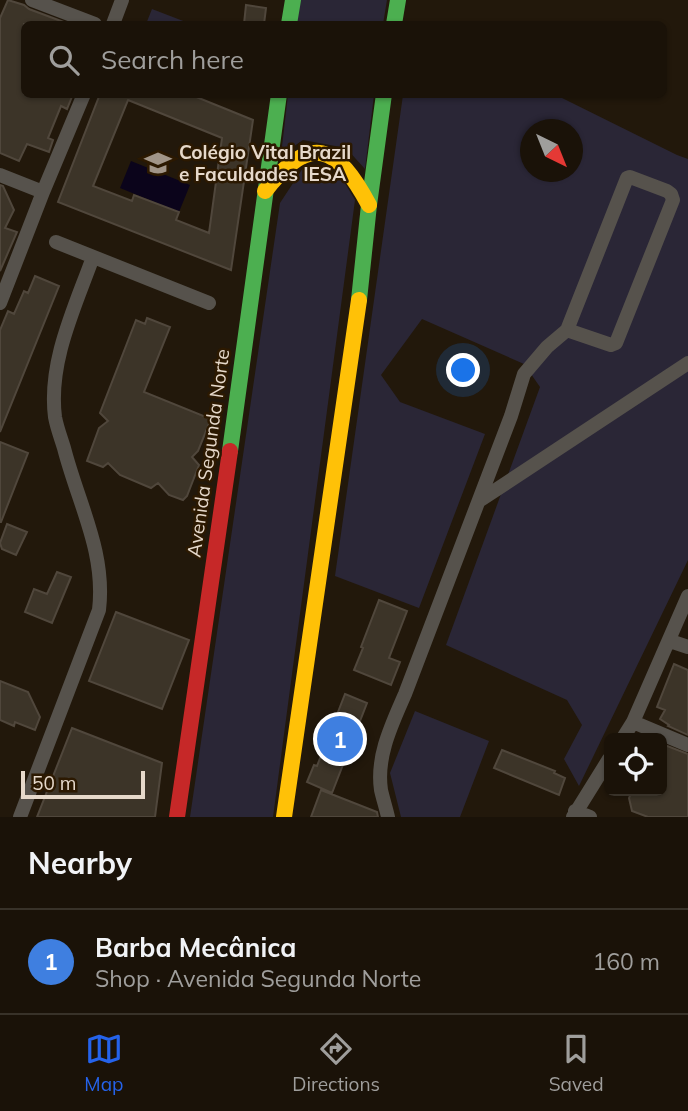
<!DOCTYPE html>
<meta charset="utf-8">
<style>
body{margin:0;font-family:Mulish,sans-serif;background:#231b12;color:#f1f3f6}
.controls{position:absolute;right:21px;bottom:21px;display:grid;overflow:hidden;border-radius:10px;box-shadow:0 2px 5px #0004}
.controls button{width:63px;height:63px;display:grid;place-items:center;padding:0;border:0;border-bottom:2px solid #383229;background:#1a1208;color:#f1f3f6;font:35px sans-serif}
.compass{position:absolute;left:520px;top:119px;width:63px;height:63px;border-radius:50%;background:#1a1208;box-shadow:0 2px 5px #0004;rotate:137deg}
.scale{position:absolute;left:21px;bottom:18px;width:124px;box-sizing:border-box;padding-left:7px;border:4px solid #e6d9cb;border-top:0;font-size:19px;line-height:24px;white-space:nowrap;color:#e6d9cb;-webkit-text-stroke:5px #2c1901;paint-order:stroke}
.you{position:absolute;left:464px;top:371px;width:24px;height:24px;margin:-18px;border:5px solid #fff;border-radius:50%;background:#1a73e8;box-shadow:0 0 0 10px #1a73e833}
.badge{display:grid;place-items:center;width:46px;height:46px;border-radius:50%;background:#2563eb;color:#fff;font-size:23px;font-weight:700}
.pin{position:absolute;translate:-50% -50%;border:4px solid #fff;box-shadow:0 2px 7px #0006}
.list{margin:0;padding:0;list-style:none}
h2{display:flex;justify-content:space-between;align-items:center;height:91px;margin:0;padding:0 28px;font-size:30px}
h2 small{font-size:23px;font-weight:400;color:#9f9e9c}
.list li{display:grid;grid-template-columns:46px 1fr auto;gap:21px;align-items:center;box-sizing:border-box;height:105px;padding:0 28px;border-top:2px solid #383229}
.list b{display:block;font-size:26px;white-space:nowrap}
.list p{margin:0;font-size:23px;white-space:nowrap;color:#9f9e9c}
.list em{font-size:23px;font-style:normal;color:#9f9e9c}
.icon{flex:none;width:38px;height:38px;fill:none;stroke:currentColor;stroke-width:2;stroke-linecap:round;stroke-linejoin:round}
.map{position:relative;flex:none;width:688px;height:817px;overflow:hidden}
.search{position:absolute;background:#1a1208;box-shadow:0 2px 5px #0004;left:21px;right:21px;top:21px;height:77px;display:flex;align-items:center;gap:18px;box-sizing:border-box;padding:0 24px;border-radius:10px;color:#9f9e9c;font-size:26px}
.sheet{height:196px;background:#1a1208}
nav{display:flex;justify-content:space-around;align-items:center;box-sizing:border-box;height:98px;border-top:2px solid #383229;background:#1a1208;font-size:19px;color:#9f9e9c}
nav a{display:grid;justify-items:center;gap:4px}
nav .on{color:#2563eb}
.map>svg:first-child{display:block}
</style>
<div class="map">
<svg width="688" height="817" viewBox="0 0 688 817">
<rect width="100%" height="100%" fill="#22180b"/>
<path fill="#2a2636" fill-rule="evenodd" d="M299,0H387L383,24H296Z
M152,9L191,24H146Z
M288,95H374L365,169L346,148L303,140L281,155Z
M403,95H556L677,155L688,159V560L579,786L564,759L582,725L567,700L446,645L540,387L524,364L422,319L381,375L400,402L485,434L419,608L335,576ZM530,130H572V172H530Z
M303,168L340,175L355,200L273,817H190L280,203Z
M415,711L489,741L460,817H401L390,773Z"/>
<path fill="#0b041b" d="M131,161L190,185L179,212L120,188Z"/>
<path fill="#3c3428" stroke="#50473c" stroke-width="2" fill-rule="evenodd" d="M8,0L24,5L29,9L69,24H24V94H73L67,109L61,106L48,138L53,140L49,152L27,144L19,161L0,153V18Z
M246,5L266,8L264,24H244Z
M100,94H189L253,120L231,270L58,202ZM128,100L222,138L209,233L176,220L179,212L134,195L132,201L93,186Z
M0,185L3,186L14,210L5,228L17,232L0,271Z
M35,276L59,286L0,432V330L8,311L14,314L24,291L28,293Z
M147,318L170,327L144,392L211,419L198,451L192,457L199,465L187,496L183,500L169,495L158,483L151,488L120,475L108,463L103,467L87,461L99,428L108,421L100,413L136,320L145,324Z
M0,442L28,453L1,522H0Z
M7,524L27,532L16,555L2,549L0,543Z
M57,572L71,577L52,623L25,612L34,589L47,594Z
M379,600L407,611L389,658L400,662L391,685L354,670L363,648L361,647Z
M116,612L189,640L162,709L89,681Z
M674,664L688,670V735L668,726L669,725L660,719L665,710L657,707Z
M0,681L28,692L40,717L35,730L15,722L14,726L0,720Z
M345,694L367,703L332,793L307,782L314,765L317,766Z
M72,728L162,763L155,817H37Z
M662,744L688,754V817H648L632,811L629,798L632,791H662Z
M502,750L555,771L554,773L565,778L559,795L494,768Z
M321,790L377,812L378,817H311Z"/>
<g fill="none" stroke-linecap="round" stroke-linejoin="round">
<path stroke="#56524c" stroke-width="14" d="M32,0L95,24
M113,24L122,0
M0,175L43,192
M56,242L209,303
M0,303L43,192L84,94
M479,501L688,363
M670,641L688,647
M633,722L688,745
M623,738L633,722L688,596
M575,811L590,817
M20,817L99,610C106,552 78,503 64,448C61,438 57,428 55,417C48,362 75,307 93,257
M388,817C386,808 383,799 381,790C376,756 392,724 405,694L511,416L524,374L547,347L567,330L611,345L616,343L673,200L671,194L667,191L630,177L627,178L567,330
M573,817L609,759"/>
<path stroke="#4caf50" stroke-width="16" d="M289,24L293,0
M394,24L398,0
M359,300L369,205L384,94
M230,451C247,332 262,213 279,94"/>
<path stroke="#ffc107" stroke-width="16" d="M265,191C311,132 337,145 369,205
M284,817L359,300"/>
<path stroke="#c62828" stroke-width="16" d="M177,817L230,451"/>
</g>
<defs>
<g id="university-bare" transform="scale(2.1)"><path d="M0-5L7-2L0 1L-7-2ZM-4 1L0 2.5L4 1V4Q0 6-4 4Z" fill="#a19588" stroke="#2c1901" stroke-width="2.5" paint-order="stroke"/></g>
</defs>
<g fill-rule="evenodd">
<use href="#university-bare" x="158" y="163"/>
</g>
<g text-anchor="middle" stroke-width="5" stroke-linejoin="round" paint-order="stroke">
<g font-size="19" font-weight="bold" fill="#e6d9cb" stroke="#2c1901" text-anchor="start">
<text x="179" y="159">Colégio Vital Brazil<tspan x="179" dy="22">e Faculdades IESA</tspan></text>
</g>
<g font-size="19" fill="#e6d9cb" stroke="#2c1901">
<text transform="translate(208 453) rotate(-82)" y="7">Avenida Segunda Norte</text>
</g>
</g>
</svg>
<div class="controls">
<button><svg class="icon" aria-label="locate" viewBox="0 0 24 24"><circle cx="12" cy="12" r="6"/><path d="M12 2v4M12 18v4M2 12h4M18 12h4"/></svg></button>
</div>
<svg class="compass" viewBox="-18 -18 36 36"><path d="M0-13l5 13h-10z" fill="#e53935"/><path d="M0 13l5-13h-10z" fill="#9f9e9c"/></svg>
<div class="scale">50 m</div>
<div class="you"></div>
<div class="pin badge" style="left:340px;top:739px;background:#3f7fe0">1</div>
<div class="search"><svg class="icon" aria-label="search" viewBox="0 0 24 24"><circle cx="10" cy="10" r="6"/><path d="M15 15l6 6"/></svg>Search here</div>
</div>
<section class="sheet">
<h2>Nearby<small></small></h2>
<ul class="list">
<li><span class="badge" style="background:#3f7fe0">1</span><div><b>Barba Mecânica</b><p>Shop · Avenida Segunda Norte</p></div><em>160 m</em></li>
</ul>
</section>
<nav>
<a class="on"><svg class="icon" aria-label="map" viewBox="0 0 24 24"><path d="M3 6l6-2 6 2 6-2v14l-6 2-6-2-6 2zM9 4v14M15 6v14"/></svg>Map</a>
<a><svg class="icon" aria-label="directions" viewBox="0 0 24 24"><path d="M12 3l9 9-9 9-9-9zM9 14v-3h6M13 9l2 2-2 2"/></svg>Directions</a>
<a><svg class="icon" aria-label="saved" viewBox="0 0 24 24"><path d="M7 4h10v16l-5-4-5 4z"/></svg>Saved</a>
</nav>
